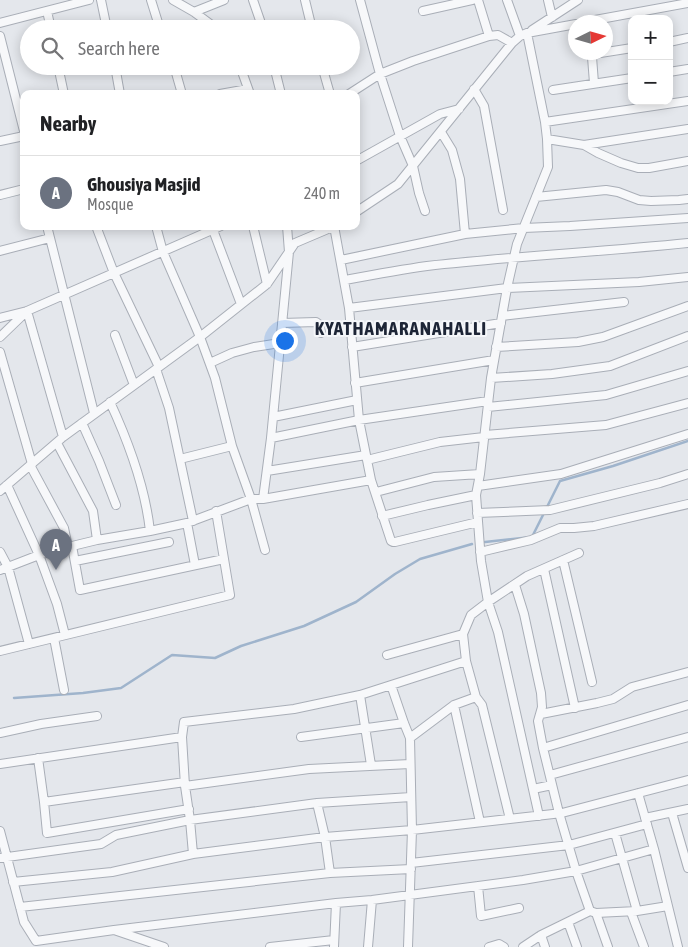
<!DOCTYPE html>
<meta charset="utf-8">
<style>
body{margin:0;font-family:"Asap Condensed",sans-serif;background:#f2f2f2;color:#202124}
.controls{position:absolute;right:15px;top:15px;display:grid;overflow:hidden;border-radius:10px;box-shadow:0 2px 12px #0003}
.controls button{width:45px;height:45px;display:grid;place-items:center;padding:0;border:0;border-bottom:1px solid #e0e0e0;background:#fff;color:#202124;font:25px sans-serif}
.compass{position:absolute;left:568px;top:15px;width:45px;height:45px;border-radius:50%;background:#fff;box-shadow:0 2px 12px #0003;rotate:85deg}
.you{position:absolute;left:284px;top:340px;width:18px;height:18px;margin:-12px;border:4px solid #fff;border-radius:50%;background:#1a73e8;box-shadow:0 0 0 8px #1a73e833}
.badge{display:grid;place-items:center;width:32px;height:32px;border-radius:50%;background:#d93025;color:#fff;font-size:16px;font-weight:700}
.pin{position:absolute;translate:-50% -41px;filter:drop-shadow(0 1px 2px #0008)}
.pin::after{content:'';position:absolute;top:26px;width:18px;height:15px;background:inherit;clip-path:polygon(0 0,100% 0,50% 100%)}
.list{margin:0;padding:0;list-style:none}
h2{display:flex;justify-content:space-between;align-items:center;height:65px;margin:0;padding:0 20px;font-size:21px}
h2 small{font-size:16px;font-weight:400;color:#757577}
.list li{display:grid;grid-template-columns:32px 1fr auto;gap:15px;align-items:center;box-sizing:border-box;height:75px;padding:0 20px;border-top:1px solid #e0e0e0}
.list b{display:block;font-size:19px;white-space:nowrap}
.list p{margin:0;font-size:16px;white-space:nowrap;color:#757577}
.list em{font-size:16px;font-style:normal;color:#757577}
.icon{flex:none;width:28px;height:28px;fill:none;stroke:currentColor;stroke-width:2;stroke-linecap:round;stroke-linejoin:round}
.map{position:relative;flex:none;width:688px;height:947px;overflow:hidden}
.search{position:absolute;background:#fff;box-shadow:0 2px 12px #0003;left:20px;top:20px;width:340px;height:55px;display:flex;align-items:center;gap:12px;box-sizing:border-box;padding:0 18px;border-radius:28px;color:#757577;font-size:19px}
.panel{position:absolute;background:#fff;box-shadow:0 2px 12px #0003;left:20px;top:90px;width:340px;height:140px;border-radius:10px}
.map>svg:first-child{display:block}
</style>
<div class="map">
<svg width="688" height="947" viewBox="0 0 688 947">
<rect width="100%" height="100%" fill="#e4e7ec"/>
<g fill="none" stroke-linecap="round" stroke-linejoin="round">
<path stroke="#9fb4cc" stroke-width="2.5" d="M485,542L532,537L560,481L613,466L688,441
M14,698L83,693L121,688L172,655L215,658L241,646L304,626L356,602L395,574L420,559L472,544"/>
<g stroke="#a9aeb7" stroke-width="10">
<path id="street" d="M101,0L107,29
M151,0L160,29
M173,0L194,12L217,29
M253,0L263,29
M305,0L312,29
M360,0L380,74L400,136L413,166L419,193L425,211
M478,0L489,36L498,35L512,43
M507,0L520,36
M548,0L552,17
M47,11L51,29
M423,11L472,0
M194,12L224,0
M584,22L688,3
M0,23L89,0
M532,30L578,0
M0,36L24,131
M669,42L688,38
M58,66L64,94
M115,66L120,94
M174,66L182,94
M240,66L250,94
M274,66L281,94
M322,66L330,94
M669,72L688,69
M594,83L592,57L594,54L632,48
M474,89L484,106L503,210
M553,90L632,78
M220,94L248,89
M349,94L380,74L413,61L489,36
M545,122L688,101
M441,132L452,150L460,179L465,234
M547,139L584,145L598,153L621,163L638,168H649L688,161
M0,141L24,136
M584,145L688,129
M356,161L440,114L459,109
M0,195L24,189
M536,197L606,190L618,192L639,200L651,201L679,200L688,199
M356,212L398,184L512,43L520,36L527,33L576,24
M47,226L94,413
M96,226L114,273L159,367
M156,226L163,252L200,337L215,378L232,446L251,499L265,550
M253,226L267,284
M334,226L349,308L359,420L371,480L391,541L393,542H395L478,522
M213,230L241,304
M0,251L50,238
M341,260L465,234L524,228L570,226L688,218
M345,280C372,275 399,270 427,266C514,256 601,252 688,243
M349,308L507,288L639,282L688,277
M502,316L624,302
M0,318L27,311L221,226
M282,323L316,322L320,325L321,333
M115,335L134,385
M0,337L27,311L63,437
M352,347L501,323
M496,347L578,342L603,337L688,306
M0,352L32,464
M210,363L232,353L254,347L280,343
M156,369L169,408L193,521
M491,378L552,374L610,366L688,336
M355,383L494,360
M110,402C129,443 145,486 150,531
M488,407L606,395L688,371
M273,417L357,400
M82,423L99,461L116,505
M485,435L606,425L688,403
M271,438L359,420L488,401
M57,443L93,511L97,540
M180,459L232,446
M367,460L440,442L484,437
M30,465L64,528L68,547
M267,471L366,455
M7,485L39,555L57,604L65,635
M478,486L561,474L688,434
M0,491L63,437L200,337L267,284L295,243L335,226
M376,492L434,477L480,474
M263,499L271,438L289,252L287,226
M477,513L550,510L660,483L688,474
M382,516L428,505L476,495
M187,523L195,565
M72,546L80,590L224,559
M0,552L8,567L29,644
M480,552L531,540L560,528H574L594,526L688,504
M563,560L592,682
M75,561L169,542
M544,569L575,708
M0,570L39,555L68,547L97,540L150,531L187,523L251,499H263L371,480
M515,585L524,614L541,693L542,707L538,721L543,748L559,813L576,871L590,911
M54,638L64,690
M0,651L230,595L216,511
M387,655L463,634
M391,685L404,723L410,738
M360,695L371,765
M476,697L482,705L510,819
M454,705L480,822
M541,714L597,703L613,699L632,687L688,672
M0,733L41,724L97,716
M301,737L404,723
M543,748L688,705
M38,758L44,802L47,833L189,809
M0,764L182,737
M550,775L688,737
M185,786L309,769L410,764
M533,789L552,785
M638,793L654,849L678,947
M44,802L185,782
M317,803L325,837L330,873
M672,813L688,868
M539,816L498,632L488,602L527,576L579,553
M645,818L688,809
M0,831L24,922L36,941L114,930L164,947
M615,833L637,911
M193,854L190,820L185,786L182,737L184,722L294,709L360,695L466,661
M0,858L101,844L116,835L190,820L317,803L411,797
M411,863L569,845L647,824
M13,882L112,872L193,854L325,837L412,830L562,813L688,780
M478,886L481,916L519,908
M20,907L330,873L411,869
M631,912L644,947
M596,913L608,947
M568,922L577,947
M114,930L336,903L372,900L523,880L576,871L654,849
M541,935L545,947
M270,947L334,940
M334,947L336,903
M368,947L372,900
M408,947L412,830L410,738L454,705L476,697L466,661L463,634L471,615L488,602L481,561L476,495L480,474L491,378L507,288L517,244L548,167L547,139L545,122L527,33
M489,947L499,944L504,947
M523,947L541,935L590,911L596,913L637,911L668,906"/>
</g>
<use href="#street" stroke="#f7f8fa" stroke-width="8"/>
</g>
<g text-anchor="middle" stroke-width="4" stroke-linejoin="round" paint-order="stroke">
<g font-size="19" font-weight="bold" letter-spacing="1" fill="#1d2536" stroke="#f4f6f9">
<text x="401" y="335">KYATHAMARANAHALLI</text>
</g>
</g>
</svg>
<div class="controls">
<button>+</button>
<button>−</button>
</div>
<svg class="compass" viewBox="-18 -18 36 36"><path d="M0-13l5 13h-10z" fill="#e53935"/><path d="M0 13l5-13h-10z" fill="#757577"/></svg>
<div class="you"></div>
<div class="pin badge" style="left:56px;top:570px;background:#6b7280">A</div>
<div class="search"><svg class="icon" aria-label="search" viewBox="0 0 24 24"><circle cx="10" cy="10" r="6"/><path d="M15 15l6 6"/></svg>Search here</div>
<section class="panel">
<h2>Nearby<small></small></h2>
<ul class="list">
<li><span class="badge" style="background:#6b7280">A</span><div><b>Ghousiya Masjid</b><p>Mosque</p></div><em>240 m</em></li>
</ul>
</section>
</div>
